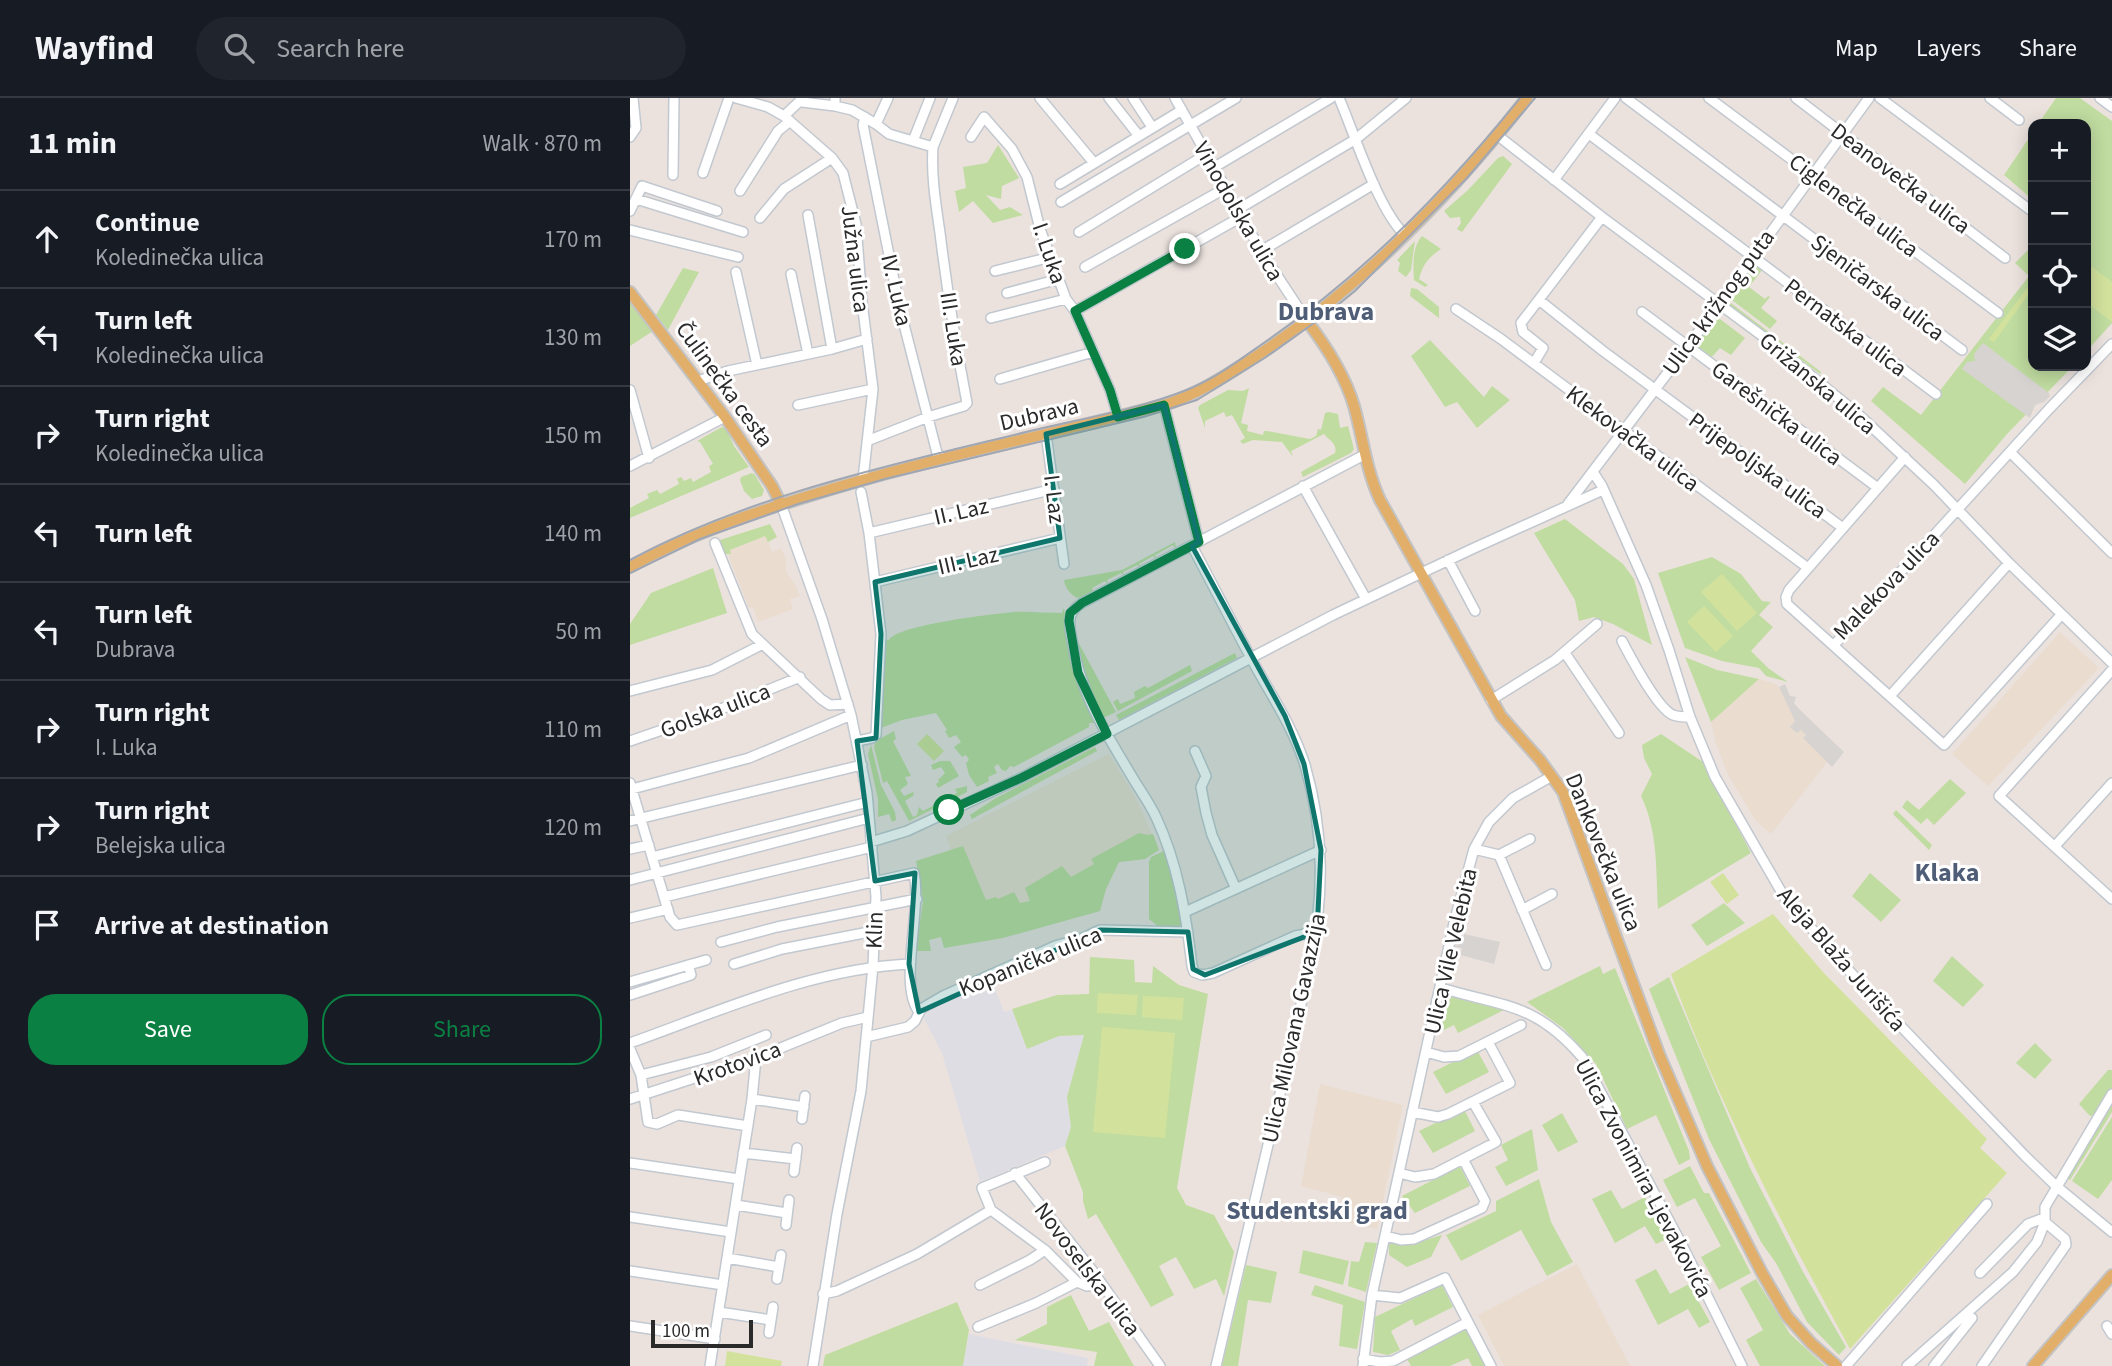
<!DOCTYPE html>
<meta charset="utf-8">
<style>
body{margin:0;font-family:"Source Sans 3",sans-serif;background:#20242c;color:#f1f3f6}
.controls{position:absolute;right:21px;top:21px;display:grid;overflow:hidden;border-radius:14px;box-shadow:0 4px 18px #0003}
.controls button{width:63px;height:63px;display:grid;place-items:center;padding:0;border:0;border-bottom:2px solid #363941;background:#171b24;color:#f1f3f6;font:35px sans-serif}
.scale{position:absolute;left:21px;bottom:18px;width:102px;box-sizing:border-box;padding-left:7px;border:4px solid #2a2a2a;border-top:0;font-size:19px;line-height:24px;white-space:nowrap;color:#2a2a2a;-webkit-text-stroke:5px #fff;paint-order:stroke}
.stop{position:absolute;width:21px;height:21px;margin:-16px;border:5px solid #0b8043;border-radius:50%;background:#fff}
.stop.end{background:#0b8043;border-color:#fff;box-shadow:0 2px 7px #0008}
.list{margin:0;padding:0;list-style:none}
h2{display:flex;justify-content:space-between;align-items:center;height:91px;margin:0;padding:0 28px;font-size:30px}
h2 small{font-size:23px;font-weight:400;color:#9ea1a6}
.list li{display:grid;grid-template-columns:46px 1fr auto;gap:21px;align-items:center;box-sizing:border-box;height:98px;padding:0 28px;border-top:2px solid #363941}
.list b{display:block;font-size:26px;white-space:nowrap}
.list p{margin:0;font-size:23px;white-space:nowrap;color:#9ea1a6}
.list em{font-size:23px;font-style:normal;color:#9ea1a6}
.actions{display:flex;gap:14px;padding:21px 28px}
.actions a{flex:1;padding:16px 0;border:2px solid #0b8043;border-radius:28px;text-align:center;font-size:24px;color:#0b8043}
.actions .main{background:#0b8043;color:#fff}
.icon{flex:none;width:38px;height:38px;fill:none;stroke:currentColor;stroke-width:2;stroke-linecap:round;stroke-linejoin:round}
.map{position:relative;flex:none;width:1482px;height:1268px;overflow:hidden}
header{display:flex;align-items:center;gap:42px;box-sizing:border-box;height:98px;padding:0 35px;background:#171b24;border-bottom:2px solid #363941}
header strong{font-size:33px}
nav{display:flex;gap:38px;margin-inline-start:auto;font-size:24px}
.search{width:490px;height:63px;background:#20242c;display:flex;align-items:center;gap:18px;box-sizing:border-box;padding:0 24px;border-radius:38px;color:#9ea1a6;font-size:26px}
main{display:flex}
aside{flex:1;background:#171b24}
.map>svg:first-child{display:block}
</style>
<header>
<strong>Wayfind</strong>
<div class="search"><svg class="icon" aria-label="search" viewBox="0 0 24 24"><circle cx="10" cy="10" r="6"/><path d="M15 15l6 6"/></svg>Search here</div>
<nav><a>Map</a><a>Layers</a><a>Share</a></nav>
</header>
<main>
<aside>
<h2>11 min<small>Walk · 870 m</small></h2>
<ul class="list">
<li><svg class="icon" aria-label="ahead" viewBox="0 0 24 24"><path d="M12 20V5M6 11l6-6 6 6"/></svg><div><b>Continue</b><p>Koledinečka ulica</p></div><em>170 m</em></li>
<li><svg class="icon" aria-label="left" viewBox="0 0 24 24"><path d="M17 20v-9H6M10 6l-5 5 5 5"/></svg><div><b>Turn left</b><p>Koledinečka ulica</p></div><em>130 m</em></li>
<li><svg class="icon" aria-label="right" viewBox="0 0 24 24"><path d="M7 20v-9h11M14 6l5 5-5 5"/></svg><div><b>Turn right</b><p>Koledinečka ulica</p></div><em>150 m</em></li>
<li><svg class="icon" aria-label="left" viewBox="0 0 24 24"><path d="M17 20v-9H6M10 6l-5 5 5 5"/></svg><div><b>Turn left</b></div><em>140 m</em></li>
<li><svg class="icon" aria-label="left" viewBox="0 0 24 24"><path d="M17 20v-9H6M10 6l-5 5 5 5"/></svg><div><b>Turn left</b><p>Dubrava</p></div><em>50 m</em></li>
<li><svg class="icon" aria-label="right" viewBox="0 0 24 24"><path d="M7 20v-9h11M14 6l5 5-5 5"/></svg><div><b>Turn right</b><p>I. Luka</p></div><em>110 m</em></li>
<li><svg class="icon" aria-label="right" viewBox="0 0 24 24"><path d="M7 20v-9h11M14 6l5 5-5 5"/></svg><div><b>Turn right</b><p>Belejska ulica</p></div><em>120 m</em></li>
<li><svg class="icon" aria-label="arrive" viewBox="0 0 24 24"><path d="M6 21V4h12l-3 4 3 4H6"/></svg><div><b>Arrive at destination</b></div></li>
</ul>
<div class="actions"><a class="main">Save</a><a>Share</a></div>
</aside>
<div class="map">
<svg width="1482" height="1268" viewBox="0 0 1482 1268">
<rect width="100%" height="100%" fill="#ebe2de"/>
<path fill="#dedde4" d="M362,883L374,914L382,912L397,951L429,938L454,937L437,999L441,1029L435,1048L350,1084L312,955L293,919L305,910Z
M339,1236L458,1260L457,1268H333Z"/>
<path fill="#eadccf" d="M136,438L142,454L151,450L156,461V474L165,486L170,498L160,501L163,511L128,524L123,509L119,510L98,457L101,456L100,452Z
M1430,534L1469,570L1358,688L1322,656Z
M1129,581L1146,586L1150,591L1165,623L1161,628L1171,631L1176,637L1173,640L1198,663L1141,736L1126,723L1098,677L1086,646L1081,624Z
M479,656L505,699L529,752L515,761L489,764L476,791L390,805L384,794L367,802H356L333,748L321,752L316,738Z
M690,986L773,1007L747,1131L707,1122L712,1099L671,1088Z
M947,1166L1000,1268H874L848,1217Z"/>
<path fill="#c0dca0" d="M1426,0H1450L1482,23V225L1456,254V26H1408Z
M1403,34V102L1374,77Z
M368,47L389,80L372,88L371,101L356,97L370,112L380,109L393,117L363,125L343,103L329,114L325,93L336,90L333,69L357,65Z
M873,58L882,66L832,134L827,131L831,125L830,119L820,120L814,113L838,92L868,60Z
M792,138L811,151C798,160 793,166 789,181L798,187L795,189L784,182C783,169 782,149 792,138Z
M785,143L781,172L776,179L768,173L770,165L767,162Z
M1403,147V268H1443L1377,336L1335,386L1241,303L1253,289L1291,317L1399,178L1385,165Z
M1127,167L1132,172L1119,189L1135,201L1138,198L1140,199L1131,210L1147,223L1140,231L1098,199L1121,168Z
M53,170L69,174L38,232L26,217Z
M781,190L787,191L809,209V220L780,198Z
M0,203L23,233L0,248Z
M1101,205L1191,274L1190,276L1099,207Z
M1086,218L1115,240L1101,257L1090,250L1081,260L1064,248Z
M800,242L854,299L862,288L880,302L847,330L827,304L815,309L781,258Z
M619,290L611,325L618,327L617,333L633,337L634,333H637L680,341L686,338L688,331L691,332L695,315L698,314L708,316L710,330L718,328L724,351L721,355L673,379L671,374L705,355C708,345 698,342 694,336L661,353L663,359L652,344L623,342L613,346L610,343L615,340L602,317L596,319L594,314L575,323V330L568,310L570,307L598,292L613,293Z
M92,329L97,332L104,348L119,369L0,420V410L19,400L17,396L27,392L30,396L49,386L47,381L51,379L54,383L61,380L63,384L81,374L79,368L83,366L70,344L67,343Z
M122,375L125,377L134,392L132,398L122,401L114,393L110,382L111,379Z
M935,421L993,466L1004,481L1022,547L983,526L964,519L949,523L945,502L904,435Z
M140,426L147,439L138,444L135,438L100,452L101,456H94L90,442Z
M545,444L546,452L543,447L525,457L527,462L523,458L509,466L511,470L507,467L493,474L495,479L491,475L477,482L479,487L475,483L462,490L464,495L452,501C443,500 435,491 434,482L492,472Z
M1082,459L1111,476L1132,503L1141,504L1129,517L1143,529L1121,553L1138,570L1158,584L1136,578L1129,570L1092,563L1055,550L1028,475Z
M83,470L97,515L0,547V526L21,495Z
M434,510L442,567L466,625H459V629L384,669L380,668L376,673L372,672L368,666L364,669L367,675L358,679L359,683L347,689L339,677L336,665L339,662L336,657L332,659L324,649L331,644L326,637L319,640L315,633L317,632L306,615L272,622L248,631L256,552L253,549V541L259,542C267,527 363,516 384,514C399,513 416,515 432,515Z
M443,523L447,542L486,614L473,620C457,589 448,558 443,523Z
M605,555L607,560L489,622L486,617Z
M1055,559L1087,572L1129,581L1081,624Z
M560,567L562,573L488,613L483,604L488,601L490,606L505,600L504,594L515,588L518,590Z
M264,633L266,641L263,643L281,678L275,679L278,686L270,692L274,698L283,694L284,697L275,703L283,719L287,717L289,709L293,713L327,695L325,691L337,688V694L279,723L257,683L253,685L244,649L246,643Z
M1031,636L1073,664L1121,755L1028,811C1026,772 1028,733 1011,698L1022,676L1014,660L1012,647Z
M241,647L251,687L265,714L266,722L262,724L259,716L248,719V701L238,656Z
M465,649L467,653L342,721L340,717L366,700Z
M310,663H320L329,678L308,690L306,686L309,684L308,682L315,675L311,669L303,672L301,667Z
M1320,681L1336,695L1304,727L1297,720L1291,726L1272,709L1277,702L1289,712Z
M1266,712L1302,747L1299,752L1263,716Z
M509,735L518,737L523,736L529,752L515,761L489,764L476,791L470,813L373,840L314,850L311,839L299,842L301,853H286L293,803L286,763L333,748L356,802L366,799L368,801L384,794L390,805L400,803L395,790L432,768L441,779L464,766L461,761Z
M534,753L548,796L551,832L529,829L519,821V764L521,759Z
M1240,775L1271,802L1251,824L1222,798Z
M1094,805L1115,825L1077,848L1061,827Z
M1322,858L1354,887L1333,909L1303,883Z
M460,859L504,862L505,884L522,885L523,868L549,887L578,896L547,1090L556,1107L584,1117L604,1154L594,1198L586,1181L564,1191L546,1159L529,1168L544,1197L521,1209L466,1116L458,1121L453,1103V1094L435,1048L441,1029L437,999L454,937L429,938L397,951L382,911L427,897L459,896Z
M970,868L973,876L985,870L1059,1053L1060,1061L1049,1067L1026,1017L997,1031L966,966L933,930L897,904Z
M1039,879L1120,1070L1172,1172L1216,1249L1209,1257L1177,1224L1146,1165L1131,1144L1079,1041L1019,891Z
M818,898L874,912L828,935L824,927L808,935Z
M1405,945L1422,962L1405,981L1386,965Z
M847,952L859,974L816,996L803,974Z
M1478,972H1482V991L1466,1017L1460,1018L1449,1006Z
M1482,1004V1014L1440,1082L1436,1080Z
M834,1011L845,1033L803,1055L789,1033Z
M932,1015L948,1044L928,1054L912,1027Z
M1482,1019V1082L1468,1101L1442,1083Z
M902,1031L908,1072L876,1088L865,1069L878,1062L871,1047Z
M830,1068L840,1088L785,1115L772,1098Z
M1060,1068L1074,1095H1079L1121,1175L1089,1192L1071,1159L1091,1148L1065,1100L1047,1109L1033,1082Z
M909,1081L921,1124L943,1164L917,1178L891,1132L831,1163L816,1137L866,1113V1103Z
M981,1092L992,1111L1015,1099L1037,1141L1026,1146L1015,1128L985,1145L962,1101Z
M812,1137L801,1159L777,1169L759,1157V1145H785Z
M735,1144L747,1145L736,1194L718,1188L721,1163L729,1164Z
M673,1152L719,1163L713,1187L669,1175Z
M616,1167L647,1174L641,1205L618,1202L608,1268H592Z
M1026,1171L1040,1196L1059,1186L1080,1224L1069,1230L1058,1211L1028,1227L1005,1182Z
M1126,1181L1160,1236L1195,1268H1130L1116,1242L1133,1232L1110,1190Z
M685,1187L735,1204L727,1251L709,1248L713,1207L681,1197Z
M812,1187L823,1209L785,1228L782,1221L761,1233L770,1252L758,1257L743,1254L745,1219Z
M441,1197L459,1233L479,1224L504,1268H464L467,1254L385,1242L417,1226V1209Z
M327,1204L339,1232L333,1268H193L195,1257Z
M836,1230L856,1268H842L838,1260L820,1268H781L777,1261Z"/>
<path fill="#d2e29d" d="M1462,169L1482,184V224L1456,204V178Z
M1403,182V190L1364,244L1359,241Z
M1092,476L1127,515L1107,533L1071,494Z
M1074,508L1103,538L1086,554L1057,524Z
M297,636L314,653L304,663L287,646Z
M1093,775L1109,797L1097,806L1080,784Z
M1143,816L1193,874L1357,1041L1350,1050L1377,1075L1220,1251C1153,1129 1089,1006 1041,876Z
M468,895L508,897L506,917L467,915Z
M513,898L554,900L552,922L512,919Z
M472,929L545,935L535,1040L463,1034Z
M97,1253L152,1263L151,1268H95Z"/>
<path fill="#d7d3d0" d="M1353,245L1419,295L1420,298L1414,304L1405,307L1400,320L1332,271L1337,264L1345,263L1344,256Z
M1155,586L1160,598L1166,599L1164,605L1168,610L1214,654L1202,669L1173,640L1176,637L1171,632L1167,635L1160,629L1165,623L1149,589Z
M834,836L870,844L864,866L830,857L832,850L825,849L827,840L833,842Z"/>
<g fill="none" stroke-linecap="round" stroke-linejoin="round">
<g stroke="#c2c8cf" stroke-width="12">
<path id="minor" d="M106,0L138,9L154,18L202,60L213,75L226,126L232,204L243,291L233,381
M410,0L464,65
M479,0L509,38
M503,0L522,29
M545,0L631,153L677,223
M709,0C725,37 747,109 774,136
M996,0L1332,252
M1079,0L1368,215
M1166,0L1375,160
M1250,0L1403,114
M1360,0L1389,22
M1470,0L1482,9
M172,4L205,8V0
M205,8L222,12L246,26L258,0
M154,18L173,0
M235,19L233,27L269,207L307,355L313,360
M959,36L1306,296
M867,37L972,119L1135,240L1229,317L1304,387L1379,465L1482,565
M0,39L6,30L3,0
M341,39L354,19L382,51L397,79L410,131L436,201L445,213L480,292L488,319
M283,43L300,0
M303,49L323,0
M583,70L701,0
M73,75L99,0
M43,77L44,0
M924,82L985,0
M430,86L552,12
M110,93L148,33L160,23
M6,101L113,134
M431,104L606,0
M607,112L726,41L776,0
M0,113L12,88L87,113
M178,117L202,251
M130,120L154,91L202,60
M0,132L108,159
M449,134L575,57
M631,153L744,86
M455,169L594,91
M365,173L421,159
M106,174L127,267
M161,176L178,256
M377,195L429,181
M909,202L973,253L1213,430
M826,211L871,241L1178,470
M445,213L611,119
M1012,214L1248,390
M361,220L436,201
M904,265L913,250L893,234L891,225L972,119
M370,281L463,254
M68,283L98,273L202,251L237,241
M0,292L19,360
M168,307L243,291
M534,307L569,444
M416,336L434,466
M237,343L298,319L334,308L337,305C326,248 317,192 310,135C306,107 301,78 303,49L259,36L246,26
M1380,354L1482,455
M1275,359L1159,492L1156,499L1157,506L1314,647L1431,517
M0,368L95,319
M963,374L972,388L1016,487L1039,552L1060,619L1085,679L1156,802L1240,896L1395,1058L1426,1088L1482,1134
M673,388L736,501
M151,406L192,521L221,617L237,695L246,799L243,868L231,993L207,1116L183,1268
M938,406L1058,248L1239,0
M239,435L424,391
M85,445L122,536L191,601L200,607L218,606
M562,448C584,489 605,531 627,571C645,603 664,632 675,667C695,736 694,798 680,868L586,1268
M818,462L845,513
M245,484L430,440
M992,543C1001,560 1027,610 1043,617C1048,619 1054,619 1060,619
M1204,547L1419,311L1482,246
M935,555L989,635
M1482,572L1369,698L1482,801
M0,593L82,572L131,547
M1260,598L1379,465
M861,602L925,562L967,526
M0,643L81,615L170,579
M227,643L242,640L246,637L251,536L239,435L231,394
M565,653L576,678L571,689L576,715L582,737L606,791
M0,685L40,819L47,827L284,775C292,813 268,887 289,914
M2,691L119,660L221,617
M0,723L232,667
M241,744L277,733L391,680L703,517L842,451L973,392
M1425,748L1482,685
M0,751L19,747
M844,751L869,757L916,867
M869,757L900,741
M22,759L238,704
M0,782L239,720
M34,799L242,749
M892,812L922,796
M555,814L691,752
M0,820L38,811
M687,834L665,838L583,875L572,877L564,874L562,868C556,816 548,766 526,719C519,704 509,691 501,677C474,632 450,595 442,542C439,526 436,515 452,505L734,357
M91,844L147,829L287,801
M104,866L152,851L244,833
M0,884L76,862
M811,890C875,909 905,905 952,959L1052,1147L1112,1268
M0,897L61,877L58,867
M236,939L278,929L285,923L291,911L313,898L425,848L453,840L470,832L558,834
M0,945C90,913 182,871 279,866
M0,951L11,977L18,1024L27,1026L48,1017L118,1028
M796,954L814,959L829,958L891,927
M11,977L81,959L136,937
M0,1001L126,960L212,925L238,919
M122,1001L174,1009
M782,1014L808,1019L818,1016L880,985L858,944
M172,1021L175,998
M113,1055L166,1061
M0,1065L109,1081
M164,1074L167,1050
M385,1075L462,1172L530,1268
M769,1075L785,1079L804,1076L866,1044L843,1004
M106,1107L157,1115
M0,1119L101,1134
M156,1127L159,1102
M756,1138L771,1142L784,1141L852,1110L855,1103L833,1061
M97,1160L149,1169
M0,1173L93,1187
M1350,1175L1398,1126L1414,1120
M147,1181L151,1157
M447,1184L457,1188L471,1186
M350,1187L400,1162L415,1152L361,1112L352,1090L415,1064
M193,1196L207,1193L287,1156L361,1112
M742,1197L770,1200L815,1180L861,1268
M89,1214L141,1222
M0,1228L85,1241
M1477,1228L1482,1236
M348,1229L406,1205L447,1184L415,1152
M139,1235L143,1209
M733,1261L750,1264L763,1263L838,1224
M80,1268L122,1001L126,960
M733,1268L742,1197L824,825L844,751L859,724L883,700L922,678
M1216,1268L1357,1106
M1277,1268L1383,1174L1407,1144L1415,1124
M1304,1268L1342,1220
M1352,1268L1436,1147L1435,1141L1415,1124V1109L1482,996"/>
</g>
<g stroke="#c3c3c3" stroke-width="14">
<path id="major" d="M0,194L95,319L142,388L151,406
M677,223C696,248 715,277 724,308C733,340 736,372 750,402L871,618L910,662L933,694L1029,956L1077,1068L1132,1175L1157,1218L1181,1245L1207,1268
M0,469C57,437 116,417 178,398C295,361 415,338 534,307C569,296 597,277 628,257C731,189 821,97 897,0
M1403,1268L1482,1177"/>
</g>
<use href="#minor" stroke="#fff" stroke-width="9"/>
<use href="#major" stroke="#e2af6b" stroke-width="10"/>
<path stroke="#a1a7b2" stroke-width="2" d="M0,462C123,396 261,367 396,334C450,321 507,312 559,291C586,280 611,261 635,244C733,177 816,92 890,0
M0,475L70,441L168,406L255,381L513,319L567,302L636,259L698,215L725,193L837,80L905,0"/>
</g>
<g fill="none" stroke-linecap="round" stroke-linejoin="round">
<path stroke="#0b8043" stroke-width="9" d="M319,712L391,680L477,636L448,575L439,523L440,515L452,505L569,444L534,307L488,319L480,292L445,213L555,151"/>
</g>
<path fill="#0f766e" fill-opacity="0.2" stroke="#0f766e" stroke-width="5" stroke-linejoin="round" d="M534,307L569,444L562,448L655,618L674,666L691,752L687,834L575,877L563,871L558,834L470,832L289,914L279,866L285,775L245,783L227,643L246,640L251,536L245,484L430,440L416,336Z"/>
<g text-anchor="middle" stroke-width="6" stroke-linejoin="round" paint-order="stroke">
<g font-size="23" fill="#2a2a2a" stroke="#fff">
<text transform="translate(1271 80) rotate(37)" y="8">Deanovečka ulica</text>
<text transform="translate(1224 107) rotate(37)" y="8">Ciglenečka ulica</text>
<text transform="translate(609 113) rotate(60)" y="8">Vinodolska ulica</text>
<text transform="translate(420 155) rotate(71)" y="8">I. Luka</text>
<text transform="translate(226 161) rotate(83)" y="8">Južna ulica</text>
<text transform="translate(1248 189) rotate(37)" y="8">Sjeničarska ulica</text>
<text transform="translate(267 192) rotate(77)" y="8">IV. Luka</text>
<text transform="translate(1088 204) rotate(-54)" y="8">Ulica križnog puta</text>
<text transform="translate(1216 229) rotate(37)" y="8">Pernatska ulica</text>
<text transform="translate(324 231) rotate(81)" y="8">III. Luka</text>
<text transform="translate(1188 285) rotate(40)" y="8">Grižanska ulica</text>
<text transform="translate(95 286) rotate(54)" y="8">Čulinečka cesta</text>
<text transform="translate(1147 315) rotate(37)" y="8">Garešnička ulica</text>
<text transform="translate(409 316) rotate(-13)" y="8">Dubrava</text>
<text transform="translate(1003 340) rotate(37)" y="8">Klekovačka ulica</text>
<text transform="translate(1128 367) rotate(36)" y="8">Prijepoljska ulica</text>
<text transform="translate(425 401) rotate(83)" y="8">I. Laz</text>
<text transform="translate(331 413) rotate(-13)" y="8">II. Laz</text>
<text transform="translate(338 462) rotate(-13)" y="8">III. Laz</text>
<text transform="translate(1256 487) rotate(-46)" y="8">Malekova ulica</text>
<text transform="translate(85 612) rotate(-21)" y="8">Golska ulica</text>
<text transform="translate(974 754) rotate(68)" y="8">Dankovečka ulica</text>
<text transform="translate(244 832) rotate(-88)" y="8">Klin</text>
<text transform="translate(820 853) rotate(-77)" y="8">Ulica Vile Velebita</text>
<text transform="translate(1212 861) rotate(49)" y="8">Aleja Blaža Jurišića</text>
<text transform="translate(400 863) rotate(-22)" y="8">Kopanička ulica</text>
<text transform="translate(663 930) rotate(-78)" y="8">Ulica Milovana Gavazzija</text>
<text transform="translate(107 965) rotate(-20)" y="8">Krotovica</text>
<text transform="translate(1014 1080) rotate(62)" y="8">Ulica Zvonimira Ljevakovića</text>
<text transform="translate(458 1171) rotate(53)" y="8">Novoselska ulica</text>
</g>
<g font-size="26" font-weight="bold" fill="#4f5e76" stroke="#fff">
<text x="696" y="222">Dubrava</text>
<text x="1317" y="783">Klaka</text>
<text x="687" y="1121">Studentski grad</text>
</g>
</g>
</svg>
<div class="controls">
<button>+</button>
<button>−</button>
<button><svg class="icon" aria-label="locate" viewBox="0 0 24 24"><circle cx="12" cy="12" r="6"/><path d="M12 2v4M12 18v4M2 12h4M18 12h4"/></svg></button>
<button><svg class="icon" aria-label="layers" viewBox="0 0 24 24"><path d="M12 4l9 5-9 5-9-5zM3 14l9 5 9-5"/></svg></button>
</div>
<div class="scale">100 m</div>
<div class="stop" style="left:319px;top:712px"></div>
<div class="stop end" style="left:555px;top:151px"></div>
</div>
</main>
